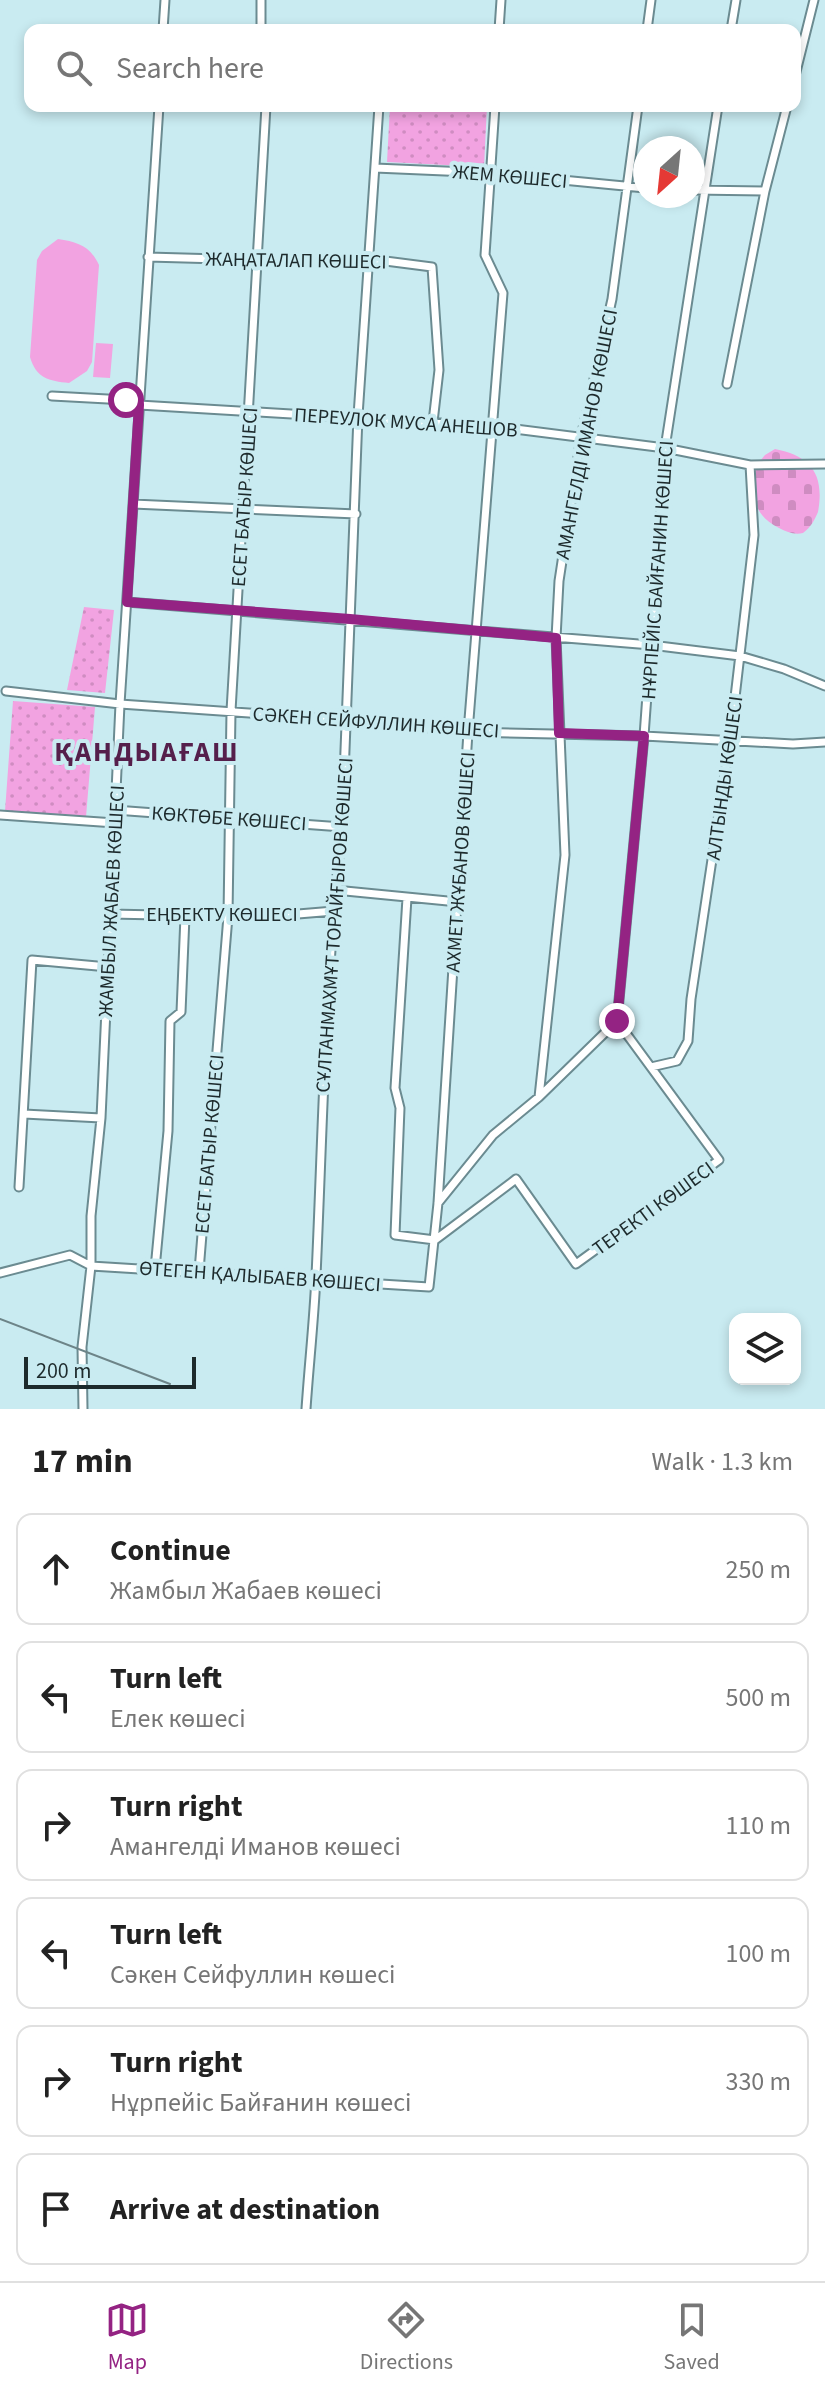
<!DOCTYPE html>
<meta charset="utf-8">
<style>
body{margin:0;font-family:"Source Sans 3",sans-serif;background:#f2f2f2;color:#222}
.controls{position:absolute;right:24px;bottom:24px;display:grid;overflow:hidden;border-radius:16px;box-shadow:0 4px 12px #0003}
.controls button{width:72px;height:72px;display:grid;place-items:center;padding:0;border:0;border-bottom:2px solid #e0e0e0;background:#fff;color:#222;font:40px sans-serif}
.compass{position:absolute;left:633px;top:136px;width:72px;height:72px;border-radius:50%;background:#fff;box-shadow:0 4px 12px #0003;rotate:207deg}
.scale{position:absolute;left:24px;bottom:20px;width:172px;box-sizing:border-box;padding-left:8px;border:4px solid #1d2a2c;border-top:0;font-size:22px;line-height:28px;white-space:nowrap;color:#1d2a2c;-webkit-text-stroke:6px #c9ebf1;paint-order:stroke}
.stop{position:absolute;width:24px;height:24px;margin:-18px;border:6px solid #942383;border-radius:50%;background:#fff}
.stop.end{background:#942383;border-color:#fff;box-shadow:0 2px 8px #0008}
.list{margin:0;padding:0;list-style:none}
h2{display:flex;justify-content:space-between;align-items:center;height:104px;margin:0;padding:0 32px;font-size:34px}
h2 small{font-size:26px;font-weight:400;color:#767676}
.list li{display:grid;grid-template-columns:52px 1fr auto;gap:24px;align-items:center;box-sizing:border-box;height:112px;margin:0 16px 16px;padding:0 16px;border:2px solid #e0e0e0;border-radius:16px}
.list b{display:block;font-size:30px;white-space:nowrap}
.list p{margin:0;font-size:26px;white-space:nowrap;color:#767676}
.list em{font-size:26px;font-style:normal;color:#767676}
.icon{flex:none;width:44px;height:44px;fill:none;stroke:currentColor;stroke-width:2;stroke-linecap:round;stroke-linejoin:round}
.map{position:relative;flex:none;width:825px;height:1409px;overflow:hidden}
.search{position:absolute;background:#fff;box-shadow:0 4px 12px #0003;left:24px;right:24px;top:24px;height:88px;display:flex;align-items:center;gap:20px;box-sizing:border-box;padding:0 28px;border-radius:16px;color:#767676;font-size:30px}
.sheet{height:872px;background:#fff}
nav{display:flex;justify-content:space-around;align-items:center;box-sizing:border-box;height:112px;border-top:2px solid #e0e0e0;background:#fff;font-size:22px;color:#767676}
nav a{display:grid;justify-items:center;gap:4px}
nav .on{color:#942383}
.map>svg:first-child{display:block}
</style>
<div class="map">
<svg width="825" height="1409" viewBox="0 0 825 1409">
<defs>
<pattern id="grass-dots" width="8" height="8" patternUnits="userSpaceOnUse" patternTransform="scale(2)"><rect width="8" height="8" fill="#f2a3e1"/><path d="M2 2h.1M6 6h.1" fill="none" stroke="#cf8cc1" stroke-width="1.8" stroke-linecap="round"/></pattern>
<pattern id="cemetery-stones" width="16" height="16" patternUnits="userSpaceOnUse" patternTransform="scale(2)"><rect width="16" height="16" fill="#f2a3e1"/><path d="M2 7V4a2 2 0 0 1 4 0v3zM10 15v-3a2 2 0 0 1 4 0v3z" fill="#cf8cc1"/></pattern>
</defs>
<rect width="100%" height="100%" fill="#c9ebf1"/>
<path fill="url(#grass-dots)" d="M390,106H487L484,167L387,162Z
M84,607L114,610L105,693L67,690Z
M13,701L95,707L86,817L5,811Z"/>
<path fill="url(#cemetery-stones)" d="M775,449C810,456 825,473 818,512C814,521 811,527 803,533C794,535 787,532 779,528C751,513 754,497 753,469L765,455Z"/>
<path fill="#f2a3e1" d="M58,239C78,242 90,246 99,265L92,362L87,371L69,383C49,381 36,378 30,357L37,260L42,251Z
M96,343L113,344L110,378L93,377Z"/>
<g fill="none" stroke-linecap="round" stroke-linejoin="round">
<g stroke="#6b8b91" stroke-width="11">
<path id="minor" d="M163,30L165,0
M261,30V0
M499,30L501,0
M647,30L651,0
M731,30L736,0
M795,76L814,0
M375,168L491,173L645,188
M693,190L765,191
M148,257L291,261L370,259L432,267L439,370L433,422
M727,384L765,191L787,106
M52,396L126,400L139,405L491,426L665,448L750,465L825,464
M133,504L356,514
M127,602L651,645L740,656L784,669L825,686
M6,691L120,704L347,720L468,732L644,736L793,744L825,742
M115,810L342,827
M0,815L115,823
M335,890L458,902
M407,898L395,1088L400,1108L395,1235L435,1240L516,1179L576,1264L719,1160L617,1021
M110,914L262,917L334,911
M651,1067L677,1061L688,1041L691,999L730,740L754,535L750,465
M539,1097L565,855L556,638L559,581L581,437L612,299L638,106
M24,1114L101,1118
M19,1187L32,960L108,967
M438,1203L493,1135L539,1097L617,1021L644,736L665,448L718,106
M155,1269L168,1131L170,1021L181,1012L185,916
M199,1271L228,916L231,711L266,106
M0,1273L70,1255L91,1266L429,1287L438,1203L468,732L503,293L485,255L495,106
M83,1409L82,1347L91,1266V1216L101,1118L120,704L159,106
M306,1409C309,1365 314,1320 316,1276C323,1126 325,976 342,827L358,416L379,106"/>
</g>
<use href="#minor" stroke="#fff" stroke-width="7"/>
<path stroke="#6d8488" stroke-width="2" d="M0,1319L170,1384"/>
</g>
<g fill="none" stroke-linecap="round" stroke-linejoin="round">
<path stroke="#942383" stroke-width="10" d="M126,400L139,405L127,602L350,619L556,638L559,733L644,736L617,1021"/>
</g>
<g text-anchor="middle" stroke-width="8" stroke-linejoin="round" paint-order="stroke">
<g font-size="20" fill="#1d2a2c" stroke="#c9ebf1">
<text transform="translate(510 176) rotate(5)" y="7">ЖЕМ КӨШЕСІ</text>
<text transform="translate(296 260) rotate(1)" y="7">ЖАҢАТАЛАП КӨШЕСІ</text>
<text transform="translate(406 422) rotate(4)" y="7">ПЕРЕУЛОК МУСА АНЕШОВ</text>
<text transform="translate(586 434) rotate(-79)" y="7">АМАНГЕЛДІ ИМАНОВ КӨШЕСІ</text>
<text transform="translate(244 497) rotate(-86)" y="7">ЕСЕТ БАТЫР КӨШЕСІ</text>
<text transform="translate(657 570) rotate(-86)" y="7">НҰРПЕЙІС БАЙҒАНИН КӨШЕСІ</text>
<text transform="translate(376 722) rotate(4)" y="7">СӘКЕН СЕЙФУЛЛИН КӨШЕСІ</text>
<text transform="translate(724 778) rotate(-82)" y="7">АЛТЫНДЫ КӨШЕСІ</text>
<text transform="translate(229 818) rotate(4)" y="7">КӨКТӨБЕ КӨШЕСІ</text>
<text transform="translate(460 862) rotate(-86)" y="7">АХМЕТ ЖҰБАНОВ КӨШЕСІ</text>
<text transform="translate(111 901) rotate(-87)" y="7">ЖАМБЫЛ ЖАБАЕВ КӨШЕСІ</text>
<text x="222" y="921">ЕҢБЕКТУ КӨШЕСІ</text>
<text transform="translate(334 925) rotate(-86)" y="7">СҰЛТАНМАХМҰТ ТОРАЙҒЫРОВ КӨШЕСІ</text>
<text transform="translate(209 1144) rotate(-85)" y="7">ЕСЕТ БАТЫР КӨШЕСІ</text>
<text transform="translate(653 1208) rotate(-36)" y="7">ТЕРЕКТІ КӨШЕСІ</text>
<text transform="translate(260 1276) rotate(4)" y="7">ӨТЕГЕН ҚАЛЫБАЕВ КӨШЕСІ</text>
</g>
<g font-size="28" font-weight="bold" letter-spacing="2" fill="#551f4b" stroke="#c9ebf1">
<text x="147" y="761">ҚАНДЫАҒАШ</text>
</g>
</g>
</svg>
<div class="controls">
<button><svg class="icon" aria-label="layers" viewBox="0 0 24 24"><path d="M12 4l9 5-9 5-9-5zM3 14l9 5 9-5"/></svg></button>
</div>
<svg class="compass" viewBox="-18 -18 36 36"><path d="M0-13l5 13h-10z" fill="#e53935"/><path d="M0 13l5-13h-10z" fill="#767676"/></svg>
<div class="scale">200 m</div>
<div class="stop" style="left:126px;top:400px"></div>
<div class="stop end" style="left:617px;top:1021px"></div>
<div class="search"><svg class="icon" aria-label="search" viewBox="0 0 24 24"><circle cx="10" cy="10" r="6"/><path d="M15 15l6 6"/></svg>Search here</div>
</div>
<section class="sheet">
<h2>17 min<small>Walk · 1.3 km</small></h2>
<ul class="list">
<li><svg class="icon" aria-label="ahead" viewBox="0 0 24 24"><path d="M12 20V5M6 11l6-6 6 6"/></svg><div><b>Continue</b><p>Жамбыл Жабаев көшесі</p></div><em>250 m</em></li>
<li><svg class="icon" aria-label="left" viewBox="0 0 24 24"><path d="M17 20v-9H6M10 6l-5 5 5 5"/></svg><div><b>Turn left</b><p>Елек көшесі</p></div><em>500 m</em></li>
<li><svg class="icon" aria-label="right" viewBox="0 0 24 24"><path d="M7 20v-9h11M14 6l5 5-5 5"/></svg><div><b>Turn right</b><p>Амангелді Иманов көшесі</p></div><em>110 m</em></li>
<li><svg class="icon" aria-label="left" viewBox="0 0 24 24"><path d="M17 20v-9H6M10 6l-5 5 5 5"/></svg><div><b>Turn left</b><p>Сәкен Сейфуллин көшесі</p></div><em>100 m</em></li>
<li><svg class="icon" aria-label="right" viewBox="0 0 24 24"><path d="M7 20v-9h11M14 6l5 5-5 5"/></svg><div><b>Turn right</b><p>Нұрпейіс Байғанин көшесі</p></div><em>330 m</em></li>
<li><svg class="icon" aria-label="arrive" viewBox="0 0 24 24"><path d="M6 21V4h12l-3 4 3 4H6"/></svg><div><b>Arrive at destination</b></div></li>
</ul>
</section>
<nav>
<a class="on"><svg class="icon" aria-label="map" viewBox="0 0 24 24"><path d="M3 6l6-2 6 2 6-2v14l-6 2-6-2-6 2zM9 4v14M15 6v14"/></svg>Map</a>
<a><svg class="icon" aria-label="directions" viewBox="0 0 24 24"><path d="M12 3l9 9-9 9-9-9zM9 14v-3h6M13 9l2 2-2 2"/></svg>Directions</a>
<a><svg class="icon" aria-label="saved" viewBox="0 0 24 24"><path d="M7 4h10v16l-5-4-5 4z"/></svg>Saved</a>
</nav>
